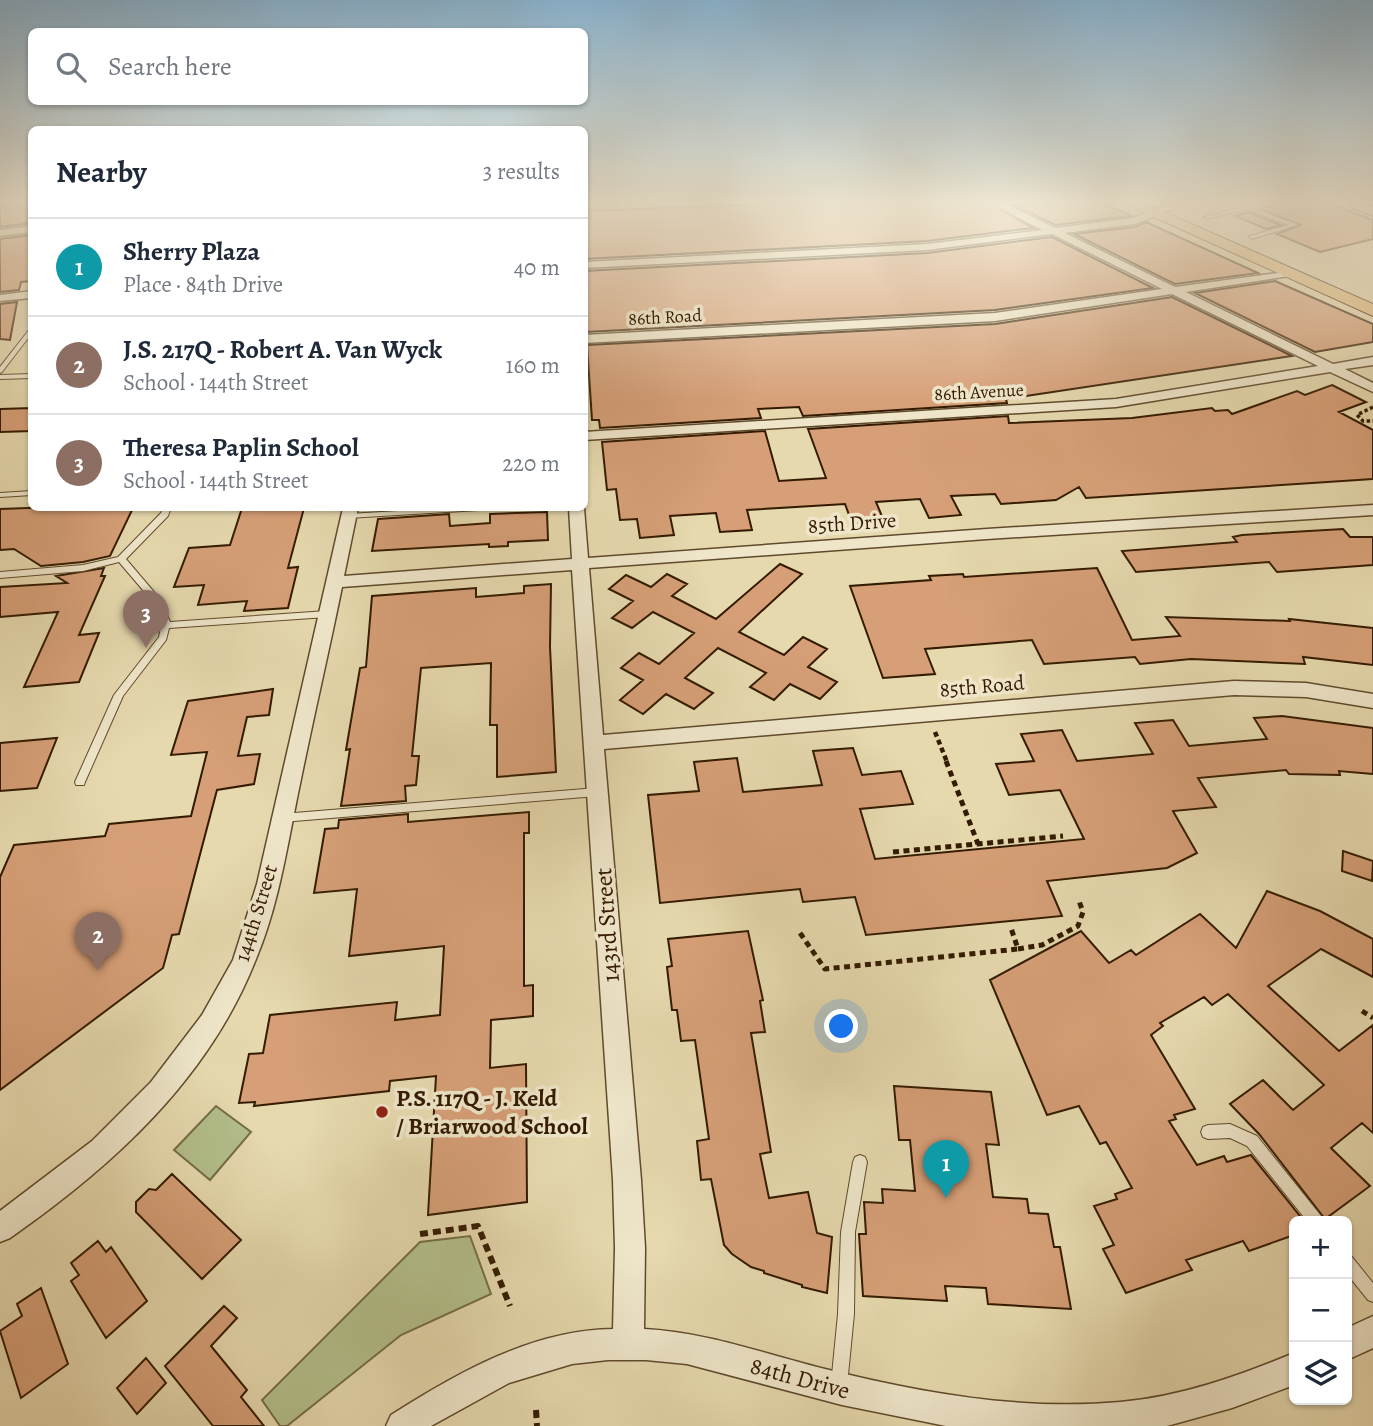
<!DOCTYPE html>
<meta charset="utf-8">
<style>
body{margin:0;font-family:Alegreya,serif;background:#f2f2f3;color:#1f2937}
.controls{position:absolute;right:21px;bottom:21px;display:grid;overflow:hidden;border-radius:10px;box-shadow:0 2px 5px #0004}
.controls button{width:63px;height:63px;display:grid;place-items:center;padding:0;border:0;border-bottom:2px solid #e0e1e3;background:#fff;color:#1f2937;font:35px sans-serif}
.you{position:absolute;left:842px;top:1027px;width:24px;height:24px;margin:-18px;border:5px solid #fff;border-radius:50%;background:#1a73e8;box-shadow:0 0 0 10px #1a73e833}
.badge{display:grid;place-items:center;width:46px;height:46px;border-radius:50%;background:#8f2418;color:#fff;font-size:23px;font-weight:700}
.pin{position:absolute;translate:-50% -58px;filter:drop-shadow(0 2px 4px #0008)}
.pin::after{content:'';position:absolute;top:37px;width:24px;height:21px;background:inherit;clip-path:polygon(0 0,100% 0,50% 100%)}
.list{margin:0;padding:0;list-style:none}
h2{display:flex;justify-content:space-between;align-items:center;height:91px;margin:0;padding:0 28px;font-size:30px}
h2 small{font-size:23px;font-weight:400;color:#747a83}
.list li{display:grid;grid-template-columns:46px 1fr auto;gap:21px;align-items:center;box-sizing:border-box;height:98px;padding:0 28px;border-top:2px solid #e0e1e3}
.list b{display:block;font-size:26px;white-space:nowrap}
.list p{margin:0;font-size:23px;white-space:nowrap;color:#747a83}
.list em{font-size:23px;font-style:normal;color:#747a83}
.icon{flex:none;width:38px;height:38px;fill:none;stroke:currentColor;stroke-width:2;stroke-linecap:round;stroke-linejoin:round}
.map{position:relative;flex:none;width:1373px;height:1426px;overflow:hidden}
.search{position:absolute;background:#fff;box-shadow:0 2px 5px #0004;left:28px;top:28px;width:560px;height:77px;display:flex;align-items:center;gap:18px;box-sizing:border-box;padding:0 24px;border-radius:10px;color:#747a83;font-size:26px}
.panel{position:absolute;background:#fff;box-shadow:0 2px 5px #0004;left:28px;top:126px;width:560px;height:385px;border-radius:10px}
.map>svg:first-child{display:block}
</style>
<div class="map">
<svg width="1373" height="1426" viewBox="0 0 1373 1426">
<rect width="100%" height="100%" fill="#e6d9ae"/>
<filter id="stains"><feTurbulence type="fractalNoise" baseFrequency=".00286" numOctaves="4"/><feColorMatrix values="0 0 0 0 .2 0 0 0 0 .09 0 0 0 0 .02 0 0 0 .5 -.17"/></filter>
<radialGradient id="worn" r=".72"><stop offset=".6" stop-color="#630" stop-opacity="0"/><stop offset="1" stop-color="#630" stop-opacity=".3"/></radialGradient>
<path fill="#b3bf8b" stroke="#746d46" stroke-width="2" d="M216,1106L251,1132L210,1180L174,1150Z
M470,1236L491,1294L401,1335L287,1426H280L262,1400L420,1242Z"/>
<path fill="#d69f77" stroke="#341b00" stroke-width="2" d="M20,204V209L32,207V223L0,227V205Z
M770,204H991L1033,228L927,241L584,259V211Z
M1012,204H1105L1131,216L1055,225Z
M1278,204H1331L1373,220V239L1320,252L1277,234L1300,225L1261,209Z
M1248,212L1281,225L1266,229L1235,216Z
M1146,222L1258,273L1175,284L1074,234L1135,227Z
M32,235V281L21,282L19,290L0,292V239Z
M1052,237L1153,288L995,310L586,332L584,271L927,253Z
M1275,281L1373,324V342L1315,352L1195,293Z
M1172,297L1292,356L1006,399L1007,403L803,416L799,407L758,409L761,418L600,428L599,420H592L587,345L995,324Z
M17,302L10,340L0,339V304Z
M1332,385L1366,402L1339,412L1373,430V479L1086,498L1079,487L1056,500L1001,504L995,494L951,496L961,515L929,518L920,499L876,502L884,521L852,523L845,504L747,510L752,530L720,532L716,513L670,516L674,535L640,538L637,519L620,520L616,489L607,490L602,442L765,431L779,481L826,478L808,429L1008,416L1009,423L1132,418L1212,408L1215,411L1228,410L1232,414L1297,391L1305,395Z
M32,408V431L0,432V409Z
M28,508H133L110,556L83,562L41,566L14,549L0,550V509Z
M242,508H304L288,568L298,567L288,608L244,611L247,601L198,605L204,585L174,587L189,548L230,545Z
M547,512L548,540L508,542V546L489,547V544L372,551L378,519L449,514L450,526L490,523V514Z
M1343,529L1350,537H1373V565L1277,572L1269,562L1136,572L1122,551L1237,542L1233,537L1242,535Z
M780,564L802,574L739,632L784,655L803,637L827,649L808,667L837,682L820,699L790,684L774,700L750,687L766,673L718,648L685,678L713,693L694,709L666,694L643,714L620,700L643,680L621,668L639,653L659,664L694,633L653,612L632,628L612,618L633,601L609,589L626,575L651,587L667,574L687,584L672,596L716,619Z
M104,568L101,576H105L79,635L99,633L79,682L24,687L58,612L0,617V587L67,583L56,576Z
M1097,568L1132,640L1180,636L1166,617L1290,621L1289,619L1373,628V665L1303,657L1305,664L1191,659L1140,664L1135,657L1044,664L1032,640L925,649L935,674L883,678L850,586L931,580L929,576L963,574L964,577Z
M551,584L550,647L556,772L497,777V725H490L491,663L421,668L412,756H419L416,785L405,786L406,801L341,806L350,749L346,750L360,668L366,667L372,596L476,588V597L524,593V586Z
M273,689L269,715L247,717L238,756L260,754L254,784L217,790L179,934L172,935L163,968L0,1090V877L14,845L105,836L109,824L191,816L207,752L171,755L188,701Z
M1282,716L1373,728V774L1339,771L1340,775L1289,774L1286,770L1198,778L1216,807L1173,811L1197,853L1167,868L1047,881L1062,916L866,935L855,897L803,902L800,889L660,903L648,795L699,791L694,762L737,758L743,792L822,785L813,751L853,748L862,775L901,771L913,804L860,809L875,859L1084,839L1060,790L1009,795L996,764L1034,761L1021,734L1062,730L1077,761L1153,754L1135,723L1173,720L1189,746L1267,739L1254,718Z
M57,738L37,788L0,791V743Z
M529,812V833H524V986L533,985V1016L491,1020L490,1068L526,1064L527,1202L428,1215L436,1076L390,1081L389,1091L254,1106L255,1102L239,1103L249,1054L263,1053L270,1015L397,1002L395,1020L440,1015L444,946L349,956L357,889L314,893L325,829L338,828L339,820L408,814V822Z
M1343,851L1373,861L1372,881L1342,871Z
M1267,891L1320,911L1373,939V977L1321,949L1268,986L1339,1051L1373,1025V1133L1362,1123L1331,1148L1370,1186L1325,1219L1259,1134L1230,1104L1263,1080L1293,1110L1324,1085L1228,994L1212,1005L1204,997L1160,1023L1163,1026L1151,1035L1195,1109L1174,1115L1176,1119L1169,1121L1197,1165L1224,1156L1227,1162L1251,1155L1304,1221H1294V1235L1249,1251L1243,1241L1186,1260L1192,1270L1126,1293L1103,1249L1114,1245L1094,1206L1117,1199L1115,1194L1132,1188L1106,1142L1100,1144L1079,1106L1047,1115L990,980L1081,931L1109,963L1131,950L1136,955L1200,914L1236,948Z
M748,931L763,1000L760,1001L765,1032L751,1033L771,1152L760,1154L769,1198L808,1192L817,1233L832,1237L827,1293L802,1287V1285L764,1273V1271L751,1267L732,1254L724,1245L711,1179L701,1180L697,1141L709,1139L695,1040L681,1041L677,1010H672L667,967L672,966L668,939Z
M894,1086L991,1092L999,1145L986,1144L993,1197L1027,1199L1029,1213L1048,1214L1054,1247H1060L1071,1309L988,1304L986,1288L945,1286L947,1301L863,1296L859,1234H866L864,1202L883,1203L882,1189L915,1191L910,1140H899Z
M172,1174L241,1240L202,1279L136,1212V1202L149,1189L156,1190Z
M98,1241L106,1252L111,1247L147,1301L106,1338L71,1281L79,1275L71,1263Z
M41,1288L68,1364L21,1398L0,1331L22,1316L17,1304Z
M224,1306L237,1318L211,1346L247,1390L241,1397L264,1426H213L165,1366Z
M146,1358L166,1383L137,1414L117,1388Z"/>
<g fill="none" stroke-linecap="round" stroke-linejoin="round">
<g stroke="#604a2c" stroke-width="2">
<path id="lane" d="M1246,206L1296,224L1297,225L1252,239L1249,237L1250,236L1289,225L1246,209L1207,219L1204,217Z
M32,326V333L2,372L0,373V367Z
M32,374V378L0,379V375Z
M32,491V495L0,497V493Z
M163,508H171L168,516L126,559L160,599L170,622L327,611L331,614L327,617L169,628L166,640L123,696L85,782L84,785H76L75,782L114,695L159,637L162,622L153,602L119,562L83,571L0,578V572L83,565L118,557L161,513Z
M449,508H483L479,510L348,518L344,516L348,514Z
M597,788L601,789L602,792L601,795L597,796L282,822L278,821L277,818L278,815L282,814Z
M1230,1124L1257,1136L1321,1216L1323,1221H1307L1247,1146L1230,1138L1208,1139L1203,1137L1201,1132L1203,1127L1208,1125Z
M860,1155L865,1157L867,1162L855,1232L854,1314L847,1385L845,1391L839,1393L833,1391L831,1385L838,1314L841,1232L853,1162L855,1157Z
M1347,1255L1352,1257L1373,1283V1302L1368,1300L1347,1274Z"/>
</g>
<g stroke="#604a2c" stroke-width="3">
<path id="street" d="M584,204H618L613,207L584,208Z
M993,204H1006L1055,228L1133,218L1171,204H1185L1135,224L1065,233L1175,287L1293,271L1295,273L1289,276L1186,292L1333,364L1373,357V365L1345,369L1373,383V392L1330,372L1116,407L584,440V432L1116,399L1318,366L1172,294L995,321L584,343V335L995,313L1162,289L1052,234L927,250L584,268V262L927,244L1042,230Z
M32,226V232L0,236V230Z
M32,291V298L0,301V295Z
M1373,505V515L987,539L589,568L603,735L1234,681L1306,683L1373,694V708L1306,697L1234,695L604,749L641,1180L645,1248L644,1329C706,1332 765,1354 825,1369C921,1393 1021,1411 1120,1402C1179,1397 1239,1376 1294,1353V1385L1232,1408L1167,1426H946L842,1405L687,1364L646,1360H608L572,1364L509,1383L431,1426H386L391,1415C457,1373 532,1330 613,1329L615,1248L613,1180L572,570L342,587C329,651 314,715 301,779C288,840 280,902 256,959C209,1079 113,1166 10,1238L0,1242V1211L92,1141L151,1082L202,1015L233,960L257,884L343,508H358L344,576L572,559L569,508H584L588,558L987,529Z
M1373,1316V1348L1347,1360V1328Z"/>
</g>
<g stroke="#341b00" stroke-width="3">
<path id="secondary" d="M1348,204L1373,206V215L1350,207Z"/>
</g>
<g stroke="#341b00" stroke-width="2">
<path id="primary" d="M1125,204H1146L1373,304V316Z"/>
</g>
<path stroke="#341b00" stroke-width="3.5" stroke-dasharray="3.5 2.5" stroke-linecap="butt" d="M1373,407L1357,415L1363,421H1373"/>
<path stroke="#341b00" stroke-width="4.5" stroke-dasharray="5 3.5" stroke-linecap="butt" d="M935,732L947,762"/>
<path stroke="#341b00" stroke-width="5" stroke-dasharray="6 4.5" stroke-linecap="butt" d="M946,761L978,844
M893,852L1063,836
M800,933L825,969L1018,949L1011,928
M1018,949L1042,945L1078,926L1083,912L1079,901
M1362,1011L1373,1018"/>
<path stroke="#341b00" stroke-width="6" stroke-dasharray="8 5" stroke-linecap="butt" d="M420,1234L478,1226L510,1306
M536,1410L537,1426"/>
<use href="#lane" fill="#efe6ca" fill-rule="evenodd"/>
<use href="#street" fill="#efe6ca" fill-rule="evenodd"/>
<use href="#secondary" fill="#efe6ca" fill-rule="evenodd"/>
<use href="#primary" fill="#e3bc77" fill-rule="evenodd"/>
</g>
<linearGradient id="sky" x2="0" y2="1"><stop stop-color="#89b5d4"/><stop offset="0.5" stop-color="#f4eedb"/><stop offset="1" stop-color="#f4eedb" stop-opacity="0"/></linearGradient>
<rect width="1373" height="404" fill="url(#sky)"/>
<circle fill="#8f2418" stroke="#efe6ca" stroke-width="2.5" cx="382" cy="1112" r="7"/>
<g text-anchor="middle" stroke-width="7" stroke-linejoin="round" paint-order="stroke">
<g font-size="18" fill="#341b00" stroke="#efe6ca">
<text transform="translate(665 317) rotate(-3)" y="6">86th Road</text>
<text transform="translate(979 392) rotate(-3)" y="6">86th Avenue</text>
</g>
<g font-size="21" fill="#341b00" stroke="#efe6ca">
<text transform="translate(852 523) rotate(-4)" y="7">85th Drive</text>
<text transform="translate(982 686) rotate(-5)" y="7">85th Road</text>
<text transform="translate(256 913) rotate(-73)" y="7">144th Street</text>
</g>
<g font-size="24" fill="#341b00" stroke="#efe6ca">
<text transform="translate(607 925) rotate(-94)" y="8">143rd Street</text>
<text transform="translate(800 1378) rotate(15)" y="8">84th Drive</text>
</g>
<g font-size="24" font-weight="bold" fill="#341b00" stroke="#efe6ca" text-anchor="start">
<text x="396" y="1106">P.S. 117Q - J. Keld<tspan x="396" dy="28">/ Briarwood School</tspan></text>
</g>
</g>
<rect width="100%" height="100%" filter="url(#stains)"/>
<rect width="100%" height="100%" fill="url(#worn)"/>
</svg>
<div class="controls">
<button>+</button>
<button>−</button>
<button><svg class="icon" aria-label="layers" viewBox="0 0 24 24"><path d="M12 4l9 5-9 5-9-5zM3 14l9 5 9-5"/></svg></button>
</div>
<div class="you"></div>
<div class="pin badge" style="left:946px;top:1198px;background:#0f9aa8">1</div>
<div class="pin badge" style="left:98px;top:970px;background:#8d6e63">2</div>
<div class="pin badge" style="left:146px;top:648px;background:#8d6e63">3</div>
<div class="search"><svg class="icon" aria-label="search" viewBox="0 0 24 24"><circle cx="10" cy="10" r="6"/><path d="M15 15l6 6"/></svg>Search here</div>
<section class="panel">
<h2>Nearby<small>3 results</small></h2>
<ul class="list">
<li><span class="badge" style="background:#0f9aa8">1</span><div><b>Sherry Plaza</b><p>Place · 84th Drive</p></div><em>40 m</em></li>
<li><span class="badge" style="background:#8d6e63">2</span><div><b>J.S. 217Q - Robert A. Van Wyck</b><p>School · 144th Street</p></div><em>160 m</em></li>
<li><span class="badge" style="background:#8d6e63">3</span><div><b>Theresa Paplin School</b><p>School · 144th Street</p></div><em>220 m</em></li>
</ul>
</section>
</div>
